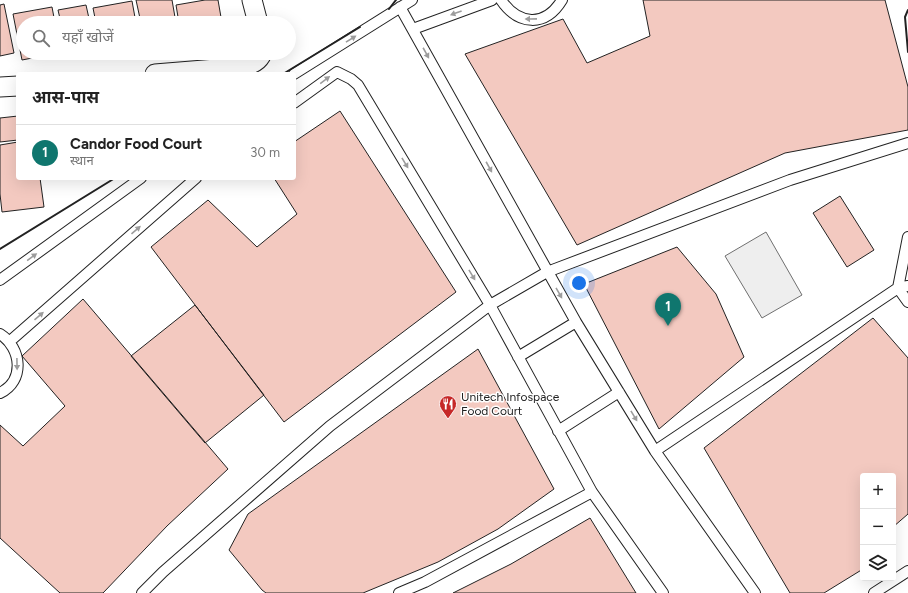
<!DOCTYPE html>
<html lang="hi">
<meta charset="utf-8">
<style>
body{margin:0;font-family:Figtree,"Noto Sans Devanagari",sans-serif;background:#f6f6f6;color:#222}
.controls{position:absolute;right:12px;bottom:12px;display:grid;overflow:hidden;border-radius:4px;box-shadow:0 4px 16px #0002}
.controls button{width:36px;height:36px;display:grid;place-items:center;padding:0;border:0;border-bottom:1px solid #e0e0e0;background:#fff;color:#222;font:20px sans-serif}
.you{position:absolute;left:579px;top:283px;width:14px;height:14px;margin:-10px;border:3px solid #fff;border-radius:50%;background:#1a73e8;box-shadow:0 0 0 6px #1a73e833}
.badge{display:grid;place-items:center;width:26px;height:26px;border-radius:50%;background:#0f766e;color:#fff;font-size:13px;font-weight:700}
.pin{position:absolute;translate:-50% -33px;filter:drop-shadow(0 1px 2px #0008)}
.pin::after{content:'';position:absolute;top:21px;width:14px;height:12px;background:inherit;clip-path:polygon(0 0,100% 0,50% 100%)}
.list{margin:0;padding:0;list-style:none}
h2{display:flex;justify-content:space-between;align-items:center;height:52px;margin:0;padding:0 16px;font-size:17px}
h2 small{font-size:13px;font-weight:400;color:#767676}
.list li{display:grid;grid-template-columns:26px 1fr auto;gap:12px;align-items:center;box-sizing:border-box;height:56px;padding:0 16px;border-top:1px solid #e0e0e0}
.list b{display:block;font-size:15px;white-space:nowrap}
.list p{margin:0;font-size:13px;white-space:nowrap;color:#767676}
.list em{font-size:13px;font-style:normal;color:#767676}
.icon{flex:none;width:22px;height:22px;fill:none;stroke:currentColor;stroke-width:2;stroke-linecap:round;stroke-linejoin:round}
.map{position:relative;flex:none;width:908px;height:593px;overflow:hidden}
.search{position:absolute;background:#fff;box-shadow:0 4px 16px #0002;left:16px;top:16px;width:280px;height:44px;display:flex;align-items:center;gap:10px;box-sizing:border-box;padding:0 14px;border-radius:22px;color:#767676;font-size:15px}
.panel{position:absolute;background:#fff;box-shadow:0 4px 16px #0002;left:16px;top:72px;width:280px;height:108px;border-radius:4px}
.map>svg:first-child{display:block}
</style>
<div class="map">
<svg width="908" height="593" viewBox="0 0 908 593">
<rect width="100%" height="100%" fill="#fff"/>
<path fill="#eee" stroke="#6f6f6f" d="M766,232L802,295L762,318L725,256Z"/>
<path fill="#f3c9c0" stroke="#222" d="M136,0H172L176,23H141Z
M205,0H218L222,23H179L176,5Z
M643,0H885L908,87V130L785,153L577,245L465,54L563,19L587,63L650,36Z
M132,1L136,23H96L93,8Z
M4,4L14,53L0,56V5Z
M86,5L90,23H61L58,10Z
M52,7L55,23H23V53H58L22,60L13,14Z
M66,53H84L67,56Z
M185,53H211L186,58Z
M340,111L456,292L284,422L151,247L208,200L257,247L297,214L274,178H294V142Z
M18,116V140L0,142V118Z
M18,142V178H40L44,207L2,212L0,194V145Z
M840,196L874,250L847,267L813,213Z
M677,247L716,294L744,357L659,429L584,284Z
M83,299L228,469L167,526L103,593H60L0,538V425L23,446L65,406L22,356Z
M195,305L264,395L205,443L131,356Z
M873,318L908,358V514L893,527V476H863V569L824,593H790L704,448Z
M478,349L554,489L498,529L438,562L363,593H266L262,590L229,550L248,514Z
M590,518L636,593H453L511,564Z"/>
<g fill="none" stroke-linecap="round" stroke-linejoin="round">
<g stroke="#222" stroke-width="12">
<path id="lane" d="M501,0C518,25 545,28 562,0
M400,7L576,322L655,451L755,593
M413,29L492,0
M294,74L412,0
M294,103L337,72L351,79L358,85L490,305L592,492L663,593
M908,237L898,288L908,302
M0,280L141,178
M0,334C22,348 25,381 0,393
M9,342L196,178
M518,357L576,322
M558,431L619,392
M655,451L898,288L908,286
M142,593L163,572L330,426L490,305L547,272L790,180L908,143
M399,593L425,582L592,492
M874,593L908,571"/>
</g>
<g stroke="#222" stroke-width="21">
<path id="street" d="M252,0L258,23
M155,74L241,67C250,64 258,63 262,53
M0,87L18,86"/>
</g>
<use href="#lane" stroke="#fff" stroke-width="10"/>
<use href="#street" stroke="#fff" stroke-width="19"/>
<path stroke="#222" stroke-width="2" d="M389,9L396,0
M908,10L905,17L908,52
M283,74L360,27
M0,249L115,178"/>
</g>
<defs><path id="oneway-solid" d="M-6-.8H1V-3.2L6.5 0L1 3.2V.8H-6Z"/></defs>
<g fill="#9c9c9c">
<use href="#oneway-solid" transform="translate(456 13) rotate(160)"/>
<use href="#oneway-solid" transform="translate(531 19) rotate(179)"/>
<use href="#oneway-solid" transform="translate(351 39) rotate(-32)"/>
<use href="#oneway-solid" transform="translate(426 53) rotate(61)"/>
<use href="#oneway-solid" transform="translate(325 80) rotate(-37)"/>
<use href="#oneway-solid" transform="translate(405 163) rotate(59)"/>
<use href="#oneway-solid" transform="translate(489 167) rotate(61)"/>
<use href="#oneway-solid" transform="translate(136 230) rotate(-41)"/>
<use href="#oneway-solid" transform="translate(32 257) rotate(-36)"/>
<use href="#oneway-solid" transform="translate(472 275) rotate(59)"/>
<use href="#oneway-solid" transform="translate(559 293) rotate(60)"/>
<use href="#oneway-solid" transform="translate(39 316) rotate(-41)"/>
<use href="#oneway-solid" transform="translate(17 364) rotate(89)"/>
<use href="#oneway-solid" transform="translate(634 416) rotate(59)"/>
</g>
<defs>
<g id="restaurant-pin" transform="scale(0.9)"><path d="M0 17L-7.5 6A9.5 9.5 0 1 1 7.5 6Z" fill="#c62828" stroke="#fff"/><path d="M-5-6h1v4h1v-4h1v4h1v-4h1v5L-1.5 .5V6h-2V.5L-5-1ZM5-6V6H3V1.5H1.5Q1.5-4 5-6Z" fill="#fff"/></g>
</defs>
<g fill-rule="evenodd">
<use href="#restaurant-pin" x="448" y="404"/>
</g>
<g text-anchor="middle" stroke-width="3" stroke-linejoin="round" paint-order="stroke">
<g font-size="12" fill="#222" stroke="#fff" text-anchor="start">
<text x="461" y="401">Unitech Infospace<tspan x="461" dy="14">Food Court</tspan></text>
</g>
</g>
</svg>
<div class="controls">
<button>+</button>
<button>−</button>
<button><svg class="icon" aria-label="layers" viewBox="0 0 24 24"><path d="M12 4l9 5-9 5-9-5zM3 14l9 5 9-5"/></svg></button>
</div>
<div class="you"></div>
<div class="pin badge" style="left:668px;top:326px">1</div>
<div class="search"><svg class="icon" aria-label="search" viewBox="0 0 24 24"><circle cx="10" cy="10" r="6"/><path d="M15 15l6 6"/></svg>यहाँ खोजें</div>
<section class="panel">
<h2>आस-पास<small></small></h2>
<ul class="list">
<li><span class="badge">1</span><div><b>Candor Food Court</b><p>स्थान</p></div><em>30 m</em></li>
</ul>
</section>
</div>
